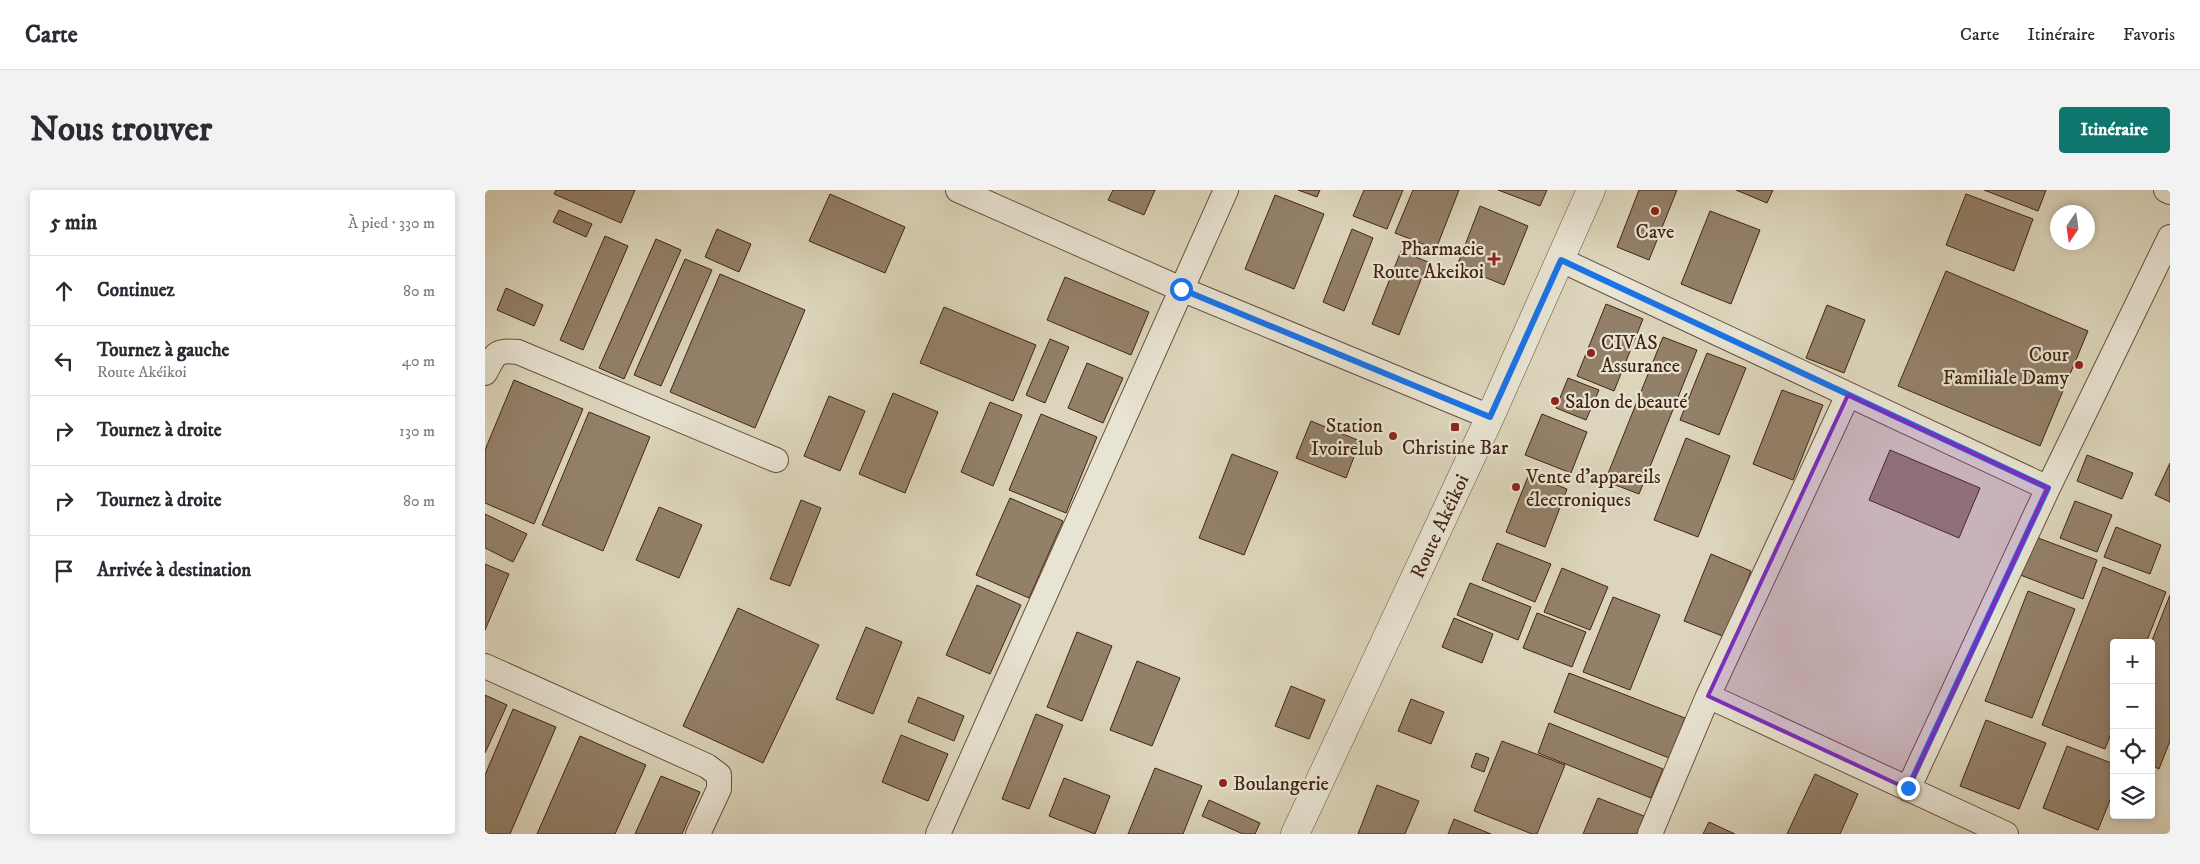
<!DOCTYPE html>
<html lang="fr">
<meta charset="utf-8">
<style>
body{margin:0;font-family:"IM FELL DW Pica",serif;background:#f2f2f3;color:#2b2b33}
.controls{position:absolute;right:15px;bottom:15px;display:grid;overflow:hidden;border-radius:5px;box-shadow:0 2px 8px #0003}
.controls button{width:45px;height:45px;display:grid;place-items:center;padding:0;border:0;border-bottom:1px solid #e1e1e2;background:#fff;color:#2b2b33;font:25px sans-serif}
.compass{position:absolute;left:1565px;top:15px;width:45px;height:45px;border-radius:50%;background:#fff;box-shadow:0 2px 8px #0003;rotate:193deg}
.stop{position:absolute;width:15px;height:15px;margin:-11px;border:4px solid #1a73e8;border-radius:50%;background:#fff}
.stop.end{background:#1a73e8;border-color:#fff;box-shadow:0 1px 5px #0008}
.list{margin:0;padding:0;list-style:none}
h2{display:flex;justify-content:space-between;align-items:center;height:65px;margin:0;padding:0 20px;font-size:21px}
h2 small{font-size:16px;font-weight:400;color:#7c7c81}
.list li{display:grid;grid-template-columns:32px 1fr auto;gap:15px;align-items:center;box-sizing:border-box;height:70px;padding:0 20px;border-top:1px solid #e1e1e2}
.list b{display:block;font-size:19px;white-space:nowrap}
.list p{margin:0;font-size:16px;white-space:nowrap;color:#7c7c81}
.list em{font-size:16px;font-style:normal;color:#7c7c81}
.icon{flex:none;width:28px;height:28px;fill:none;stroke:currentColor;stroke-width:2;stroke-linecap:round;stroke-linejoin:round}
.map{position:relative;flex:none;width:1685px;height:644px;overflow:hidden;border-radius:5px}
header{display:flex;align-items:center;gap:30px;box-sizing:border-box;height:70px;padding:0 25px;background:#fff;border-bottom:1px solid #e1e1e2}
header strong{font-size:24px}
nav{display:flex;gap:28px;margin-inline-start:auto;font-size:18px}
.intro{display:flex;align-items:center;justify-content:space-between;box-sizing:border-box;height:120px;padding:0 30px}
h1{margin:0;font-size:35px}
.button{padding:12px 22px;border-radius:5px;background:#0f766e;color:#fff;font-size:18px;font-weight:700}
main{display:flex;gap:30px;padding:0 30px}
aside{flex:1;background:#fff;border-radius:5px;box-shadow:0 2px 8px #0003}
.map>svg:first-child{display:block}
</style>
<header>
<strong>Carte</strong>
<nav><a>Carte</a><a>Itinéraire</a><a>Favoris</a></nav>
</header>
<div class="intro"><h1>Nous trouver</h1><a class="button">Itinéraire</a></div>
<main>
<aside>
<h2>5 min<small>À pied · 330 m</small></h2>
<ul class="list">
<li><svg class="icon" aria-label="ahead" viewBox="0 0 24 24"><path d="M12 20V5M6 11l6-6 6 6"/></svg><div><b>Continuez</b></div><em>80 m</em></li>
<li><svg class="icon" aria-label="left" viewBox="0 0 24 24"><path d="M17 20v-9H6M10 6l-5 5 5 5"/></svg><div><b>Tournez à gauche</b><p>Route Akéikoi</p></div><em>40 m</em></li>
<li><svg class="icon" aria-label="right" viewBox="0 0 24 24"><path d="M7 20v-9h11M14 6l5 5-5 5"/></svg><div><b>Tournez à droite</b></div><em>130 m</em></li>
<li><svg class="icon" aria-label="right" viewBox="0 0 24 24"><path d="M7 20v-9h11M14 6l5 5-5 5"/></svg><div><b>Tournez à droite</b></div><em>80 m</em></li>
<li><svg class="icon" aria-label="arrive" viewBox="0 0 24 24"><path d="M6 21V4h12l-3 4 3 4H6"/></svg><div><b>Arrivée à destination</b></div></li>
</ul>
</aside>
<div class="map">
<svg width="1685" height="644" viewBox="0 0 1685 644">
<rect width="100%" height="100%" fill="#dcd5bb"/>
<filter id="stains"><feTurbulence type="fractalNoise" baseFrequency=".004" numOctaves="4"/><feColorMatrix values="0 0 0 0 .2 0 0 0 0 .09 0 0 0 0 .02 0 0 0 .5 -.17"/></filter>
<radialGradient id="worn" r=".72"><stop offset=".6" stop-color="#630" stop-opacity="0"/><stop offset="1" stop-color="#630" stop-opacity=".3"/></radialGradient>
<path fill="#938069" stroke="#442411" d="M71,0H150L136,33L69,4Z
M628,0H670L659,25L623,10Z
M813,0H835L832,7Z
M879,0H918L902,39L868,26Z
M928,0H974L951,59L910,43Z
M1013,0H1062L1055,16Z
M1154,0H1192L1164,70L1132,57Z
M1251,0H1288L1282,13Z
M1499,0H1561L1553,21Z
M345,4L420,37L400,83L324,51Z
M1481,4L1548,29L1529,81L1461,55Z
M790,5L839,24L809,99L760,79Z
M995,16L1043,36L1019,95L972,76Z
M74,20L107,34L101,47L68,32Z
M1225,21L1275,40L1246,114L1196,94Z
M232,39L266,54L254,82L220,67Z
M867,39L888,48L859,121L838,112Z
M120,46L143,56L98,160L75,150Z
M171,49L196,60L139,189L114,178Z
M916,61L943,72L914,145L887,134Z
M200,69L227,80L176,196L149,185Z
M1461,81L1603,141L1555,256L1413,196Z
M235,84L320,120L270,238L185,202Z
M580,87L664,122L646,165L562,130Z
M21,98L58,115L49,136L12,120Z
M1121,114L1158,129L1129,201L1092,186Z
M1342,115L1380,130L1359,183L1321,168Z
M459,117L551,155L528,211L435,173Z
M1178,147L1212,160L1154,304L1120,291Z
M565,149L584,157L560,213L541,205Z
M1222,163L1261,178L1234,245L1195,230Z
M602,173L638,188L618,233L583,218Z
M1083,188L1114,200L1101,230L1071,218Z
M29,190L98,219L49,334L0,313V260Z
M1297,200L1338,215L1308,290L1268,274Z
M408,203L453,222L420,303L374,284Z
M344,206L380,221L355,281L319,266Z
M505,212L537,225L508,296L476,282Z
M104,222L165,247L118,361L57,335Z
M556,224L612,247L581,323L524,300Z
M1057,224L1102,242L1086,283L1040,265Z
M826,231L875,251L861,288L811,268Z
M1201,248L1245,266L1213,347L1169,330Z
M1405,260L1495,298L1474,348L1384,310Z
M747,264L793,282L759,365L714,348Z
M1602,265L1648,283L1637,309L1592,291Z
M1685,273V312L1670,305Z
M1044,284L1082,299L1060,357L1021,342Z
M525,308L578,331L544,408L491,385Z
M316,310L336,318L305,396L285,389Z
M1590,311L1627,325L1612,362L1575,348Z
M174,317L217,335L194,388L151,370Z
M0,324L42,344L28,372L0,358Z
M1631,337L1676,355L1665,384L1619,367Z
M1545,345L1612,370L1598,409L1530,383Z
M1012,353L1066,374L1050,412L997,390Z
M1226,364L1266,381L1240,447L1199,431Z
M0,374L24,384L0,440Z
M1618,377L1681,402L1661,453H1629V536L1620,559L1557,535Z
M1077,378L1123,397L1105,440L1059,422Z
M985,393L1046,417L1033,450L972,425Z
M492,395L536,415L505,484L461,465Z
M1543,401L1590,419L1547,528L1500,511Z
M1685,405V551L1674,579L1666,575V453Z
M1128,407L1175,425L1145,500L1098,482Z
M253,418L334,455L278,573L198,536Z
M1052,423L1101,442L1087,477L1038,458Z
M969,428L1008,444L997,473L957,457Z
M381,437L417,452L388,524L351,509Z
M592,442L627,456L597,531L562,517Z
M652,471L695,488L667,556L625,540Z
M1084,483L1200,528L1184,568L1069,522Z
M806,496L840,510L824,549L790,536Z
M0,505L22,515L0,563Z
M433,507L479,526L469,551L423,532Z
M926,509L959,522L946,554L913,541Z
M28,519L71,537L25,644H0V585Z
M551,524L578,535L544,619L517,609Z
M1501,530L1561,553L1534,619L1475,596Z
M1064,533L1178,579L1166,608L1053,563Z
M416,545L463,564L443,611L397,592Z
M95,546L161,575L130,644H52Z
M1017,551L1080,575L1052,644H1047L989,621Z
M1582,556L1629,574V600L1613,640L1558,618Z
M991,563L1004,568L999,582L986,577Z
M670,578L717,596L698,644H643Z
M1330,584L1373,604L1355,644H1302Z
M176,586L215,602L197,644H150Z
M579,588L625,606L610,644L564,626Z
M892,595L934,611L920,644H873Z
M1113,608L1159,626L1152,644H1098Z
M724,610L775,633L770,644H758L717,626Z
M969,629L1006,644H963Z
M1224,632L1250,644H1218Z"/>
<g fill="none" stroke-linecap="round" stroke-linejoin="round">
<g stroke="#6a503c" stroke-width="26">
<path id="minor" d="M473,0L696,99L1005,227
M1681,0L1685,2
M1076,70L1563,298
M0,183C10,165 10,159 33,162L291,270
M0,476L222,576L234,585V599L213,644
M1223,506L1521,644
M1423,599L1563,298L1685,47
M453,644L741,0
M1165,644L1223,506L1363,205"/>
</g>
<g stroke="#6a503c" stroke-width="29">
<path id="tertiary" d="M810,644L1005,227L1106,0"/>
</g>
<use href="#minor" stroke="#e8e4d3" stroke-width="24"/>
<use href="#tertiary" stroke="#e8e4d3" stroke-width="28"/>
</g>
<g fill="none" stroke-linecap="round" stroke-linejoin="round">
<path stroke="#1a73e8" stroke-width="6" d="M696,99L1005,227L1076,70L1563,298L1423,598"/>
</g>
<path fill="#7b2cbf" fill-opacity="0.2" stroke="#7b2cbf" stroke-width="4" stroke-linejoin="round" d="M1363,205L1563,298L1423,599L1223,506Z"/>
<g fill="#8f2418" stroke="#e8e4d3" stroke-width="2">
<circle cx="1170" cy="21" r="5"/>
<path d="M1006.5 61.5h5v5h5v5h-5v5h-5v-5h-5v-5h5z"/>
<circle cx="1106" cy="163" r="5"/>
<circle cx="1594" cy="175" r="5"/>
<circle cx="1070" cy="211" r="5"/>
<rect x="965" y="232" width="10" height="10" rx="2.5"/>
<circle cx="908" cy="246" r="5"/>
<circle cx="1031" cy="297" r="5"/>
<circle cx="738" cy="593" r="5"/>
</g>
<g text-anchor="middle" stroke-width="4.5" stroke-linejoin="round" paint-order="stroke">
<g font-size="20" fill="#442411" stroke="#e8e4d3" text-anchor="start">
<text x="1170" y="48" text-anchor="middle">Cave</text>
<text x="999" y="65" text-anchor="end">Pharmacie<tspan x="999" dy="23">Route Akeikoi</tspan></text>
<text x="1116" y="159">CIVAS<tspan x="1116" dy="23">Assurance</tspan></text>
<text x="1584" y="171" text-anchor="end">Cour<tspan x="1584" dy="23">Familiale Damy</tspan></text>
<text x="1080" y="218">Salon de beauté</text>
<text x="898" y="242" text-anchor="end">Station<tspan x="898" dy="23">Ivoirelub</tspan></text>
<text x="970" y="264" text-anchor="middle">Christine Bar</text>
<text x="1041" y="293">Vente d'appareils<tspan x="1041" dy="23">électroniques</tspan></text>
<text x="748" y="600">Boulangerie</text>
</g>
<g font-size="20" fill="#442411" stroke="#e8e4d3">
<text transform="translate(954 336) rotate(-65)" y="7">Route Akéikoi</text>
</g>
</g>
<rect width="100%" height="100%" filter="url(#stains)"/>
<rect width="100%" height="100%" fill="url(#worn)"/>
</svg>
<div class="controls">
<button>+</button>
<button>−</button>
<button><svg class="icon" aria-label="locate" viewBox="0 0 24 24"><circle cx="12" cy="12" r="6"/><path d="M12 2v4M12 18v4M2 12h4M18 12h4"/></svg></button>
<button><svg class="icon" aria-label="layers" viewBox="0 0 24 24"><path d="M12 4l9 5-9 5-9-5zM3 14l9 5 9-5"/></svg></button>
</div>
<svg class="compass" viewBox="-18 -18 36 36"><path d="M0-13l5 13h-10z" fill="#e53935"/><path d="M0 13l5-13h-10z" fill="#7c7c81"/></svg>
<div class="stop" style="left:696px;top:99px"></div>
<div class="stop end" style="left:1423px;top:598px"></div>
</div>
</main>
